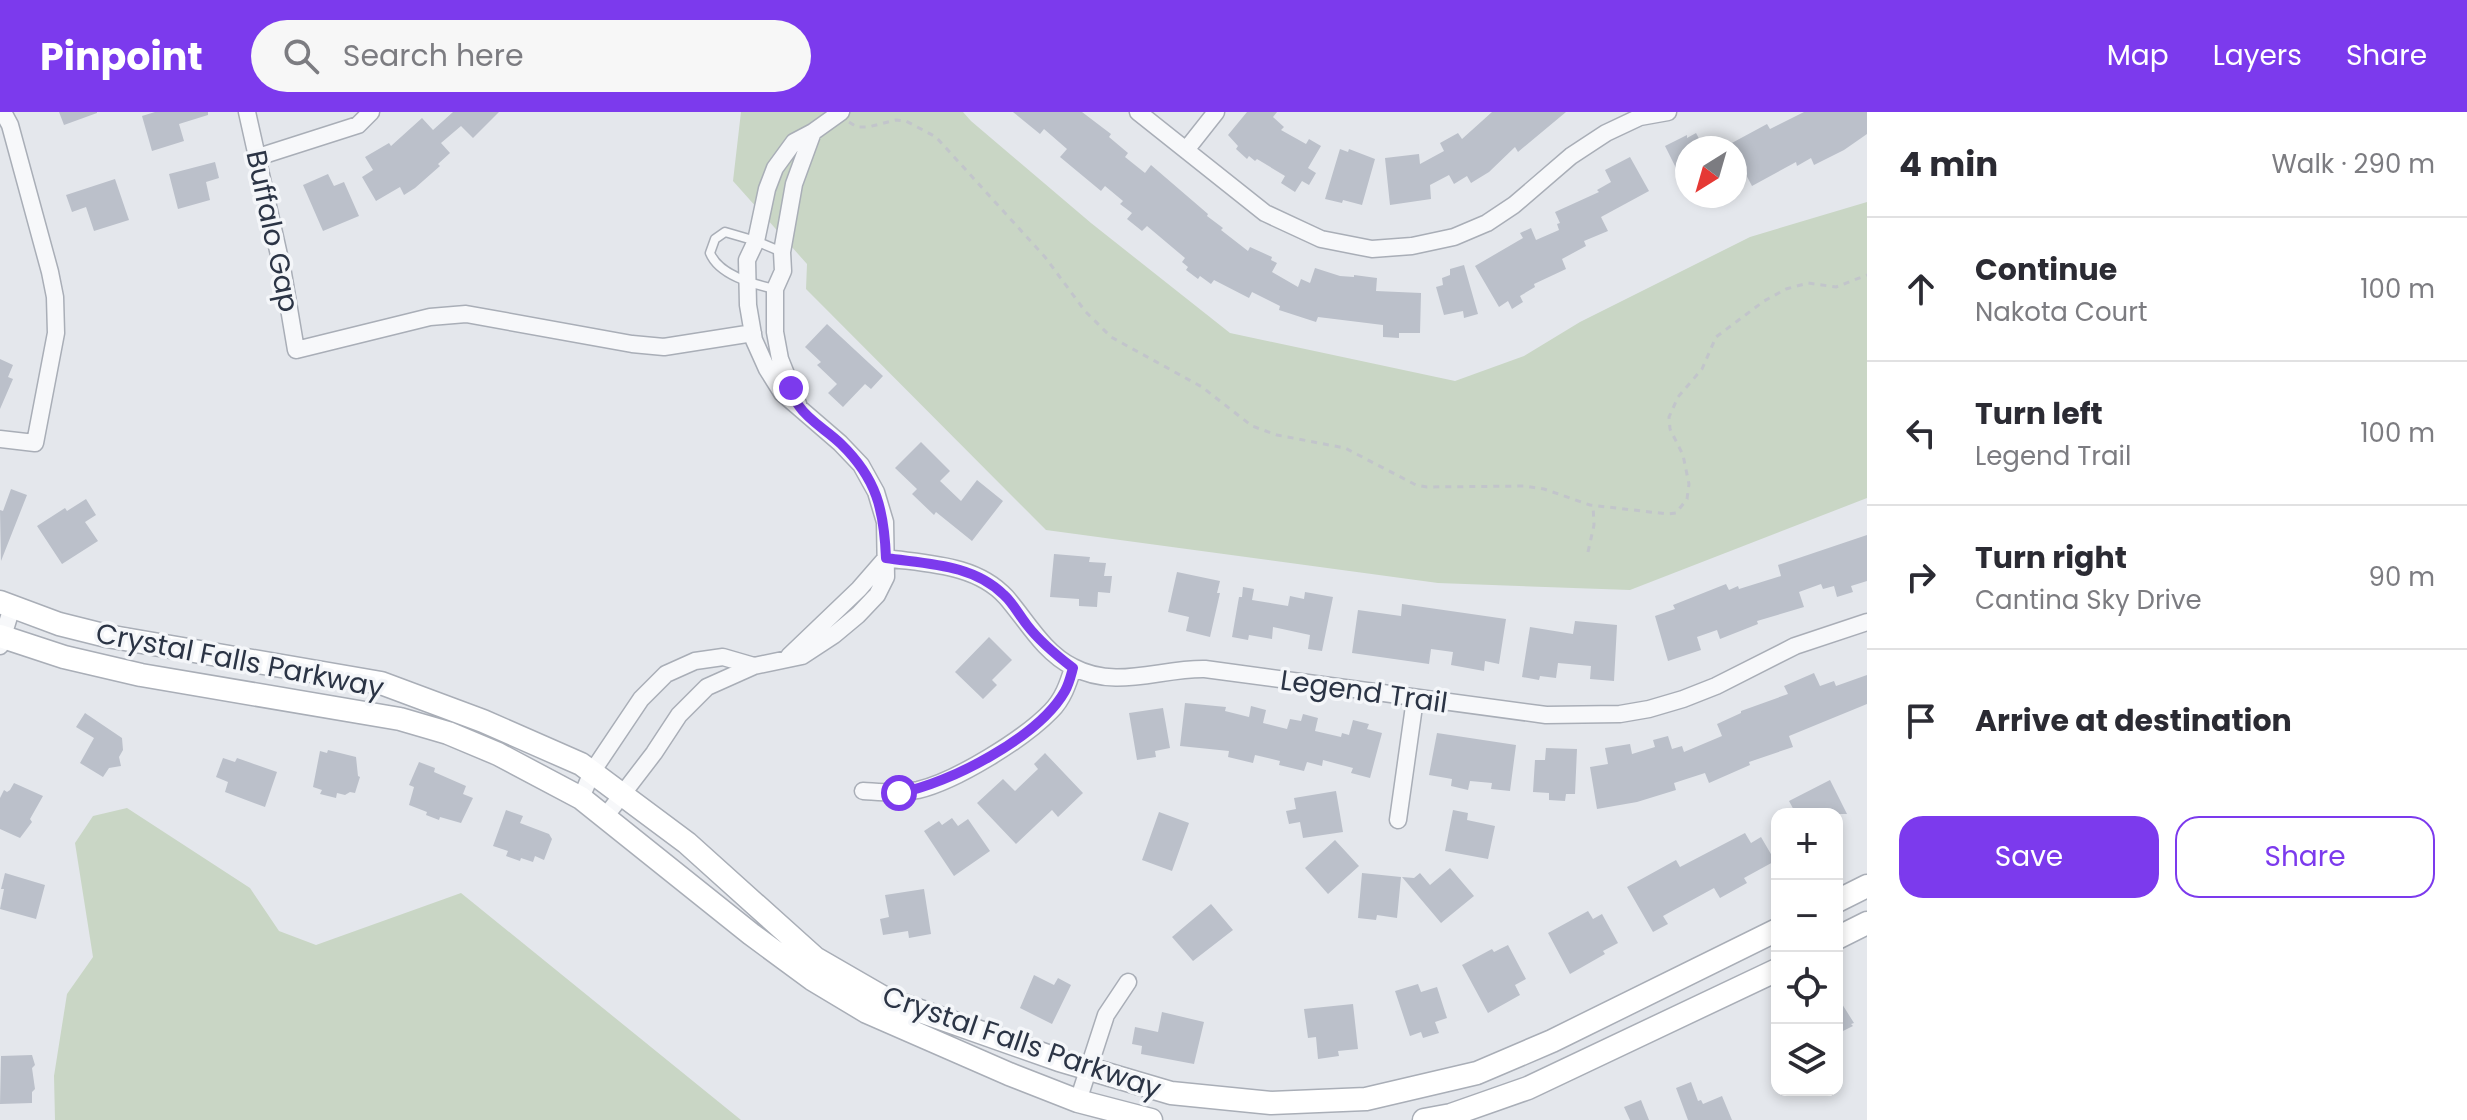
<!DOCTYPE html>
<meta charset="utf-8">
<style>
body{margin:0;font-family:Poppins,sans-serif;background:#f7f7f7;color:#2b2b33}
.controls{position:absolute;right:24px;bottom:24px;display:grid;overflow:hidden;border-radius:16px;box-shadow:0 4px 12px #0003}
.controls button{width:72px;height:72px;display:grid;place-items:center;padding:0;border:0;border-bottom:2px solid #e1e1e2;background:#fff;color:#2b2b33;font:40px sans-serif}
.compass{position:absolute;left:1675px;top:24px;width:72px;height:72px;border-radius:50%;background:#fff;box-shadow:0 4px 12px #0003;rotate:217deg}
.stop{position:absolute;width:24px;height:24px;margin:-18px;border:6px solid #7c3aed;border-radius:50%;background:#fff}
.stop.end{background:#7c3aed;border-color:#fff;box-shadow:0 2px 8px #0008}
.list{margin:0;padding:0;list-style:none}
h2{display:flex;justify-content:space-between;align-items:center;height:104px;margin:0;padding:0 32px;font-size:34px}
h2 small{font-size:26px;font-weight:400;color:#7c7c81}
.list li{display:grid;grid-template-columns:52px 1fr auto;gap:24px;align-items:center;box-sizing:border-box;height:144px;padding:0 32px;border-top:2px solid #e1e1e2}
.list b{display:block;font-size:30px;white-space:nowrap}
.list p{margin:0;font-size:26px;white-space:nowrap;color:#7c7c81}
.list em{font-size:26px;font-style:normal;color:#7c7c81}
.actions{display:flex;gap:16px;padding:24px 32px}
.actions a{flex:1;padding:18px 0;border:2px solid #7c3aed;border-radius:24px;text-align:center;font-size:28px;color:#7c3aed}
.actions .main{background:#7c3aed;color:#fff}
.icon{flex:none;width:44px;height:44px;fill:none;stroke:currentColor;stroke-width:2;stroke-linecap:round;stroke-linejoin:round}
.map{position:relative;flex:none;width:1867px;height:1008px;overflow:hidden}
header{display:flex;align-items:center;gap:48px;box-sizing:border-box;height:112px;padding:0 40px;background:#7c3aed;color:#fff}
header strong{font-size:38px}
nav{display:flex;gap:44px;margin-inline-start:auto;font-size:28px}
.search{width:560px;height:72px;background:#f7f7f7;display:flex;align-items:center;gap:20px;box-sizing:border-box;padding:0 28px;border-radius:44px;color:#7c7c81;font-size:30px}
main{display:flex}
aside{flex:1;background:#fff}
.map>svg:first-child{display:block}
</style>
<header>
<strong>Pinpoint</strong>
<div class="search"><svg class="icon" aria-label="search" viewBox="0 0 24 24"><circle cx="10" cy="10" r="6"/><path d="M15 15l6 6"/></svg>Search here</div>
<nav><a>Map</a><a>Layers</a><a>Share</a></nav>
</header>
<main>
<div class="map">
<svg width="1867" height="1008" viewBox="0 0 1867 1008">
<rect width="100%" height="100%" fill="#e4e7ec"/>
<path fill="#c9d6c5" d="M741,0H963L971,9L1091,111L1230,221L1455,269L1524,244L1580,210L1750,125L1867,90V386L1630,478L1438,471L1046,418L806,177L807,152L733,69Z
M127,696L250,776L279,819L316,833L461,781L741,1008H55L54,964L67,882L93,845L75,731L93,704Z"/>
<path fill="#bbc0ca" d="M59,0H97V1L64,13Z
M155,0H208V3L179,12L184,29L152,39L142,4Z
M453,0H499L473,26L461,14L441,31L450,41L438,52L440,54L415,76L404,83L400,75L376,89L362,65L373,58L365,45L389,31L391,34L422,6L433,18Z
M1013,0H1082L1111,22L1109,25L1128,41L1125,45L1145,61L1151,53L1208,102L1207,104L1223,116L1221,118L1248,139L1250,135L1272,145L1271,148L1277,151L1272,160L1298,175L1301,167L1310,171L1315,156L1340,164L1354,165V163L1377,166L1376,179L1421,181L1420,221H1399V226L1383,225V213L1318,205L1316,210L1279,198L1280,194L1252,180L1249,186L1214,168L1211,172L1200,164L1198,167L1186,158L1188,155L1182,150L1185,146L1147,114L1142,119L1127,107L1132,101L1120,92L1123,89L1105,74L1101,79L1060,45L1067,37L1044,17L1040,22Z
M1247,0H1277L1273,5L1284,15L1281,18L1306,32L1309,27L1321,34L1308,56L1316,61L1309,73L1302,69L1295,80L1281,71L1285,64L1257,47L1255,49L1249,44L1247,47L1236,37L1238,34L1228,23Z
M1492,0H1566L1518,40L1515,35L1489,60L1471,71L1467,64L1454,72L1449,63L1430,73L1431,87L1390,93L1385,46L1419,42L1420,52L1444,39L1440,31L1458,21L1462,27Z
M1804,0H1867V22L1844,38L1814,53L1811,46L1797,54L1796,50L1752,74L1735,42V36H1732L1730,32L1767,12L1770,17Z
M1696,21L1704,36H1687V56L1678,60L1665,34L1687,23V26Z
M1340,37L1348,40L1349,37L1375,47L1362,93L1343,88L1342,91L1325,87Z
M1630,45L1649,79L1601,105L1608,119L1584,129L1586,134L1562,147L1566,157L1534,172L1535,175L1520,184L1523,190L1512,197L1508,189L1499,195L1475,154L1523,126L1520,121L1531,116L1536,128L1559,118L1557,112L1560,111L1555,100L1599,80L1597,78L1611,70L1605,58Z
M215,50L219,66L206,70L210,88L178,97L169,62Z
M328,62L334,74L344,70L359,104L323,119L303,73Z
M115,67L129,108L94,119L86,95L72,100L66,83Z
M1464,153L1478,202L1464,206L1463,199L1444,203L1436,175L1443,173L1442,166L1450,163V157Z
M827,212L883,264L871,277L865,272L843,295L828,281L837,272L817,253L821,250L805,235Z
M0,247L13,253L8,265L13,267L0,297Z
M921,330L950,359L940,369L961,389L977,368L1003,389L972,429L936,400L934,403L912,382L917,377L895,356Z
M11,377L27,383L1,449L0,398L3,399Z
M86,387L96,403L85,410L98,429L62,452L37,414L65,396L67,399Z
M1867,423V469L1851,474L1853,480L1837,485L1834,474L1823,477L1821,472L1799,480L1804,495L1757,509L1758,512L1720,527L1717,518L1697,525L1701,538L1668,549L1655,504L1675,497L1673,493L1726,472L1729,478L1738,474L1739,477L1781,464L1778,453Z
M1054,442L1090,445L1089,450L1106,451L1104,464H1112L1110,481L1098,480L1097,495L1079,494V487L1050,485Z
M1177,460L1220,469L1217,481H1220L1210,525L1186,519L1189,505L1168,500Z
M1243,475L1254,477L1252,488L1288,494L1290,484L1304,487L1305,480L1333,485L1322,539L1308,537L1310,523L1273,515L1272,527L1249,523L1248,528L1232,525L1239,485H1242Z
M1402,492L1506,507L1499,552L1485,549L1484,559L1451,553L1453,540L1431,537L1429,552L1352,541L1358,498L1401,504Z
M1575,509L1617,513L1614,569L1590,567L1591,554L1558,551L1556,566L1540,564L1539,568L1522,565L1530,515L1573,522Z
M989,525L1012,548L992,568L997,573L983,587L955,560Z
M1814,561L1820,574L1834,569L1836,574L1867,563V592L1789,624L1793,635L1749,650L1750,653L1709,671L1705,661L1674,671L1676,678L1637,690L1597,697L1590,655L1608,652L1605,636L1630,632L1632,642L1655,635L1653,628L1668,624L1672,637L1682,634L1684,640L1722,624L1717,612L1741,601V599L1788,582L1784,574Z
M1185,591L1226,595L1225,599L1249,605L1251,594L1266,598L1263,611L1287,617L1290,607L1301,609L1303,602L1318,606L1315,619L1341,625L1342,621L1349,623L1353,608L1369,612L1367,617L1382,621L1370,666L1351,661L1353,656L1323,648L1322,654L1307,650L1304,659L1279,653L1280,649L1255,643L1253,651L1228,645L1229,639L1180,634Z
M1163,596L1170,636L1155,639L1156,645L1137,648L1129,601Z
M85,601L122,626L123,638L119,645L121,654L109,656L103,665L80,651L94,626L76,615Z
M1437,621L1516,633L1510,679L1491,677L1492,671L1470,669L1468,678L1451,674L1452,667L1429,663Z
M1546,636L1577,637L1575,682H1566L1565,689L1549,688V681L1533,680L1535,648H1545Z
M328,638L356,645L358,664L360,665L355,681L350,680L345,683L337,681L336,686L320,682L322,678L313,675L320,639L327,641Z
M1045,641L1083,681L1058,705L1052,698L1016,732L977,691L1003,667L1015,679L1038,657L1034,652Z
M223,646L235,650L237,646L277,660L265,695L225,680L228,670L216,665Z
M419,650L435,656L434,660L466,674L463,682L473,686L461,711L440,705L439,708L426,703L427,700L409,693L414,675L409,673Z
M1830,668L1847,702H1796L1789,689Z
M14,671L43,684L30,707L32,710L20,726L0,717V686L4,678L7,680L10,678Z
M1336,679L1343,720L1303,726L1300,710L1289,712L1286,699L1296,697L1294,686Z
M506,698L523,704L520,711L549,722L552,727L544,748L535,744L533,750L521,746L520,749L506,744L508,739L493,734Z
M1453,698L1468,701L1467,708L1495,714L1488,747L1445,739Z
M1159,700L1189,711L1172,759L1142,748Z
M952,706L958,714L968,707L990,739L954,764L924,719L939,709L942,713Z
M1745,721L1751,731L1761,725L1775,749L1744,766L1747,771L1720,786L1714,776L1663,804L1668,812L1653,820L1627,775L1676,748L1680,755Z
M1335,728L1359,754L1328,782L1305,756Z
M1450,756L1474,784L1441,811L1402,765L1414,766L1420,761L1430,773Z
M5,761L45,773L36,807L0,797L4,777H1Z
M1362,761L1401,765L1397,806L1377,803L1376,808L1358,806Z
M924,777L931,822L909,826L908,819L883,823L880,807L889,805L885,783Z
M1211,792L1233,818L1193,849L1172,825Z
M1588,799L1593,807L1602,802L1618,831L1603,839L1605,842L1570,862L1548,821Z
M1508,833L1526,867L1515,873L1520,883L1488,901L1462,853L1492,837L1494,840Z
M1034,863L1054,873L1058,866L1071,873L1052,912L1020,896Z
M1418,872L1421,880L1437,875L1447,906L1435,910L1439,921L1423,926L1421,920L1410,924L1395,879Z
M1837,884L1854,911L1851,912L1853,914L1837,922Z
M1353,892L1358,937L1338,939L1339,944L1318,947L1316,925L1308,926L1304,897Z
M1162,900L1204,910L1194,952L1141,942L1142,934L1132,932L1135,915L1158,920Z
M32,943L35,953L32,956L35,977L32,980V991L0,992L1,944Z
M1691,970L1698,989L1701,988L1703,992L1722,984L1732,1008H1688L1676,976Z
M1641,988L1649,1008H1630L1624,995Z"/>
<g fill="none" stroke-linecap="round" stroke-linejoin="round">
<g stroke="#a9aeb7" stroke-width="11">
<path id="lane" d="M775,177C752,172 719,163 710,141L715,127L725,120L756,129L782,140"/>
</g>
<g stroke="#a9aeb7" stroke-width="19">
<path id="street" d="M247,0L283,161L296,238L430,205L466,202L632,232L664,235L753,221
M1138,0L1265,101L1321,127L1372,137L1412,134L1454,125L1487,111L1514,93L1571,44L1606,21L1640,5L1668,0
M1186,38L1216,0
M258,45L358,13L371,0
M798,292L780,247L775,220V177L783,159L782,140L794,72L813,20
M0,327L35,331L56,221L55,185L50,160L10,13L3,0
M886,446C927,452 976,452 1006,485C1027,509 1043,540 1073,555C1116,578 1160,556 1205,557L1546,603L1620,602L1649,597L1683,587L1716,574L1795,534L1867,510
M0,534L12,495
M789,544L859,477L886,446
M863,679C882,680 899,682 918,678C956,669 1024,627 1051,599C1063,587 1068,572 1073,556
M581,686L592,660L641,587L666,562L695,549L723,545L754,554
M605,705L654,641L679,603L707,575L754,554L802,544L834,523L858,503L877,483L886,465L885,410L876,380L861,353L840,331L782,281L767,257L754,228L748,193L747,148L756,129L767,77L775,56L794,30L813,20L841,0
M1398,708L1415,587
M1078,989L1106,903L1128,870"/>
</g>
<g stroke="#a9aeb7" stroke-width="25">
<path id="secondary" d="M0,490L59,512L107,524L381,571L483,609L581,652L687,731L815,846L886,887L1059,948L1171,981L1271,991L1366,987L1477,961L1552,929L1777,818
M0,524L64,545L141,563L400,607L448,621L498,642L581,686L751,822L812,867L867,900L1009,962L1078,989L1151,1008
M1837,789L1867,774
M1837,826L1867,811
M1424,1008L1451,1003L1528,976L1777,858"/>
</g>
<path stroke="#c2c5cb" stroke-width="3" stroke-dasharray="6 6" stroke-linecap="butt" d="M849,10L857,15H868L896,8L906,9L936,25L1045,145L1085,199L1111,225L1202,275L1252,314L1277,323L1345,336L1416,373L1427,375L1524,374L1544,377L1590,393L1668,402L1676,401L1687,387L1689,372L1683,343L1670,317L1669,305L1678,285L1702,257L1716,225L1764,189L1786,177L1808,171L1836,175L1867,163
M1588,440L1594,413L1593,393"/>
<use href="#lane" stroke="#f7f8fa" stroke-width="8"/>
<use href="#street" stroke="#f7f8fa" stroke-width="16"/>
<use href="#secondary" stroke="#fff" stroke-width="22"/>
</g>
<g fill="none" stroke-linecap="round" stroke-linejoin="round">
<path stroke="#7c3aed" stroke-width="10" d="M791,276C793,282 795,289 799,294C809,309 828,319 841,332C877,367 884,398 886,446C927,452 973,452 1004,483C1013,491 1019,503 1027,513C1040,530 1056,543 1073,556C1071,563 1069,572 1065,579C1039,625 949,672 899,681"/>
</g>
<g text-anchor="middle" stroke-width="7" stroke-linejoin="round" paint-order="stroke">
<g font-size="28" fill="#2b3445" stroke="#f4f6f9">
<text transform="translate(273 119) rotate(78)" y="10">Buffalo Gap</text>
<text transform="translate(240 548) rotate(11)" y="10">Crystal Falls Parkway</text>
<text transform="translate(1364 579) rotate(8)" y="10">Legend Trail</text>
<text transform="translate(1022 930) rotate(19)" y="10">Crystal Falls Parkway</text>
</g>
</g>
</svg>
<div class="controls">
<button>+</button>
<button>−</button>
<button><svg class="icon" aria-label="locate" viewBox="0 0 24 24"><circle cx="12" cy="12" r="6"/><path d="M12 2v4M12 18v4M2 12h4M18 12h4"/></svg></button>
<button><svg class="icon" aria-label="layers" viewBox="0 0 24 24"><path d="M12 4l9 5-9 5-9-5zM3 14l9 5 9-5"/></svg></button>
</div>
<svg class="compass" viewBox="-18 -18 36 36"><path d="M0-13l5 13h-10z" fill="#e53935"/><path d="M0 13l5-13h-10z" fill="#7c7c81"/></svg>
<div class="stop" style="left:899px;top:681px"></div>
<div class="stop end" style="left:791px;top:276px"></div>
</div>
<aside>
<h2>4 min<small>Walk · 290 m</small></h2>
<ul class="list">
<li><svg class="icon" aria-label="ahead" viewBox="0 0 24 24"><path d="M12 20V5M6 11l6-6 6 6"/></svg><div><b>Continue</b><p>Nakota Court</p></div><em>100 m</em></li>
<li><svg class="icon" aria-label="left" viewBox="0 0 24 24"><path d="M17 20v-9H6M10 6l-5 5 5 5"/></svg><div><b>Turn left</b><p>Legend Trail</p></div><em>100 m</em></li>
<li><svg class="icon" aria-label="right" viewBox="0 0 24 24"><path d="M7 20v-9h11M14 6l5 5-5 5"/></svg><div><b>Turn right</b><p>Cantina Sky Drive</p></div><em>90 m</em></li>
<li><svg class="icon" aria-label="arrive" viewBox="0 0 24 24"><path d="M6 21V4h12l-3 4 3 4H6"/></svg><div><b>Arrive at destination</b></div></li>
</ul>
<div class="actions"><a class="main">Save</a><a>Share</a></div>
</aside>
</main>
